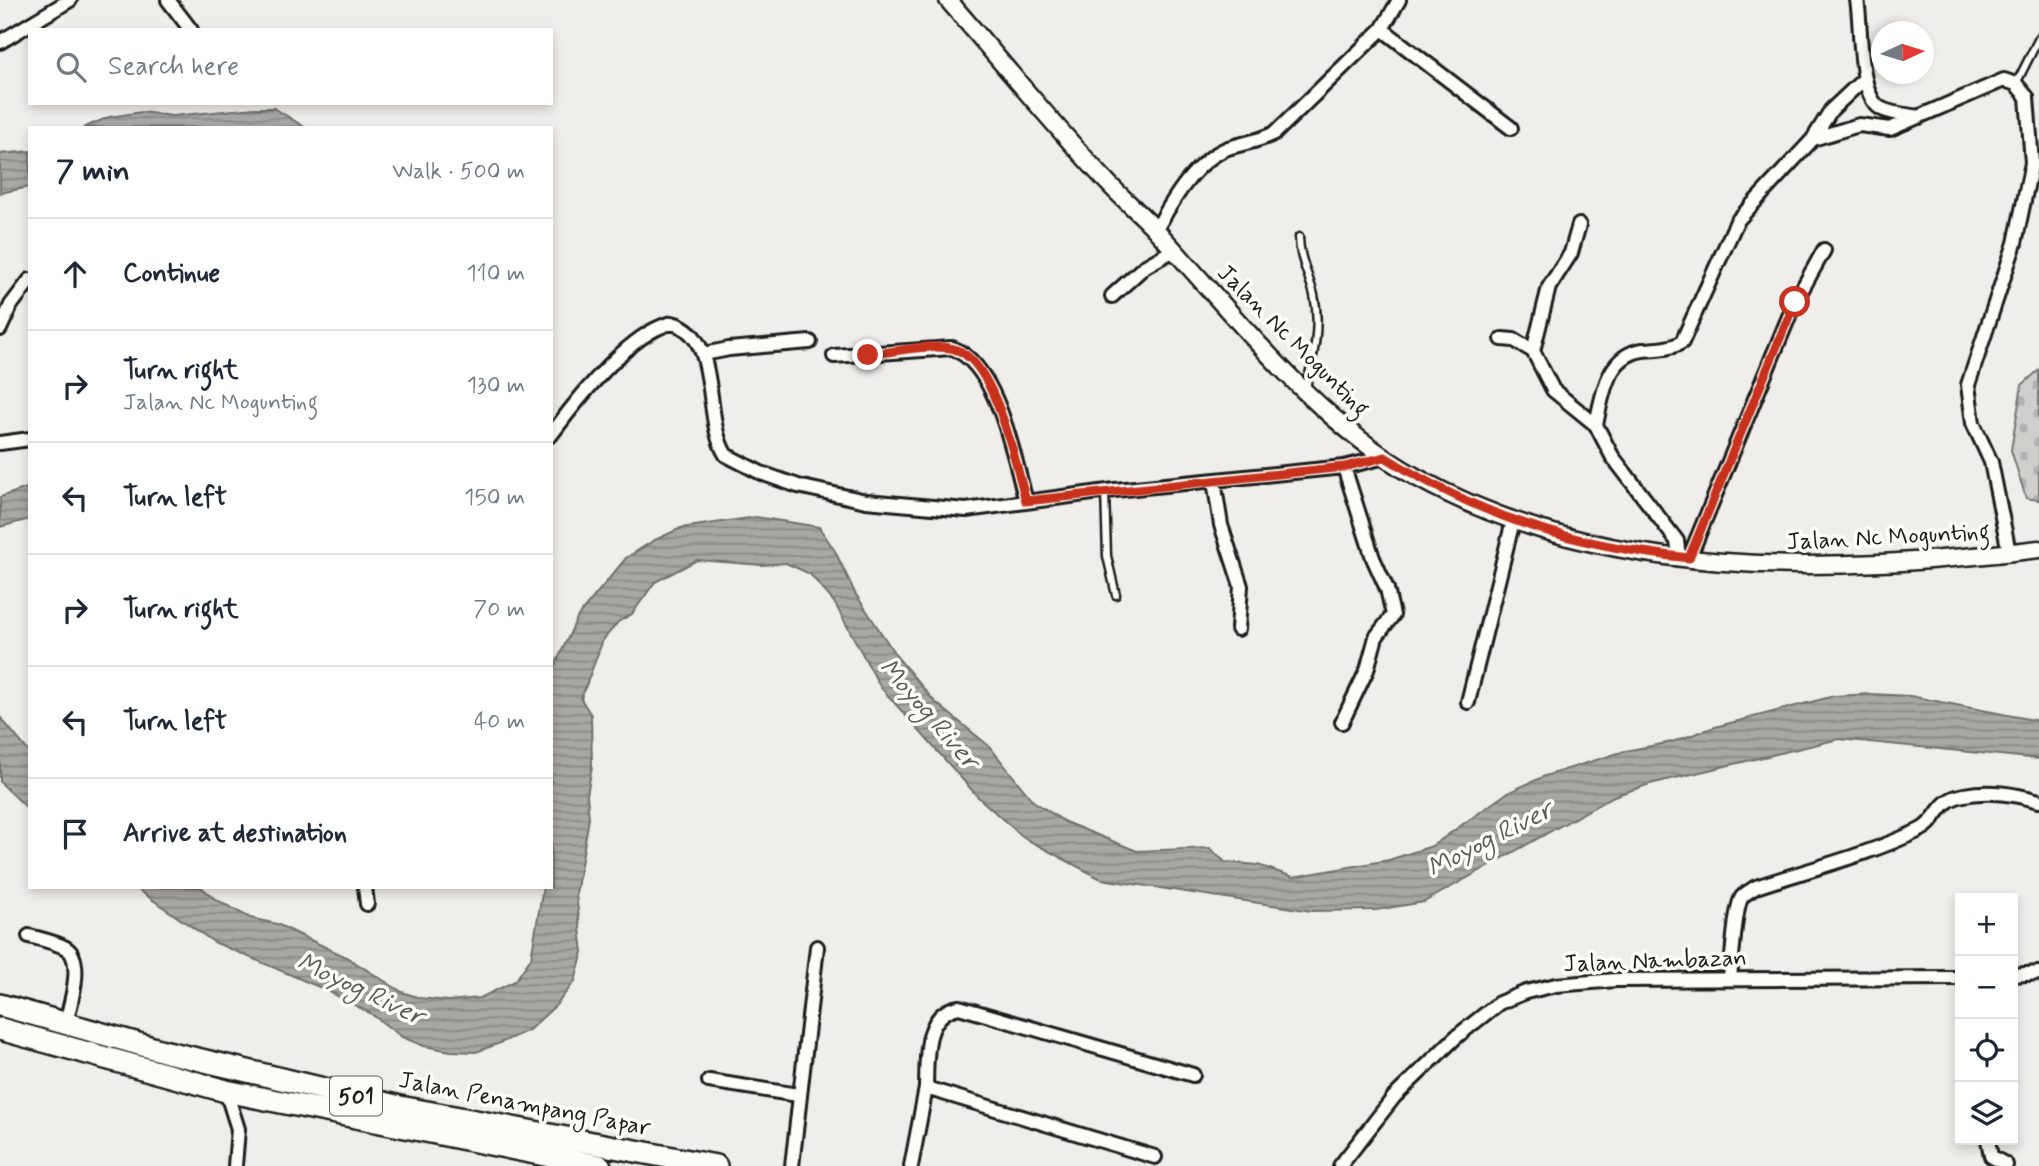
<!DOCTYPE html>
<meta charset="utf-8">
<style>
body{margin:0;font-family:Mynerve,sans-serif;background:#f6f6f7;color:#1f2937}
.controls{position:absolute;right:21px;bottom:21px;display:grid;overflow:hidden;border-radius:0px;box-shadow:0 4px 10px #0003}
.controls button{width:63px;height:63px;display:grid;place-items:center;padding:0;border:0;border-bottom:2px solid #e0e1e3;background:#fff;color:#1f2937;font:35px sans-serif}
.compass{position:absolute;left:1871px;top:21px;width:63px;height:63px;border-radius:50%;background:#fff;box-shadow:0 4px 10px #0003;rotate:86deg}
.stop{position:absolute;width:21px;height:21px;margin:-16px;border:5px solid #c8321e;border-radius:50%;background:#fff}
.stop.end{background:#c8321e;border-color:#fff;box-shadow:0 2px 7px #0008}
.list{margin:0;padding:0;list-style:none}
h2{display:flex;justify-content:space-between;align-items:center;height:91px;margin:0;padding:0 28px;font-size:30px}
h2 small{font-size:23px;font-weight:400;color:#747a83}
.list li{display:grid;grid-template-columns:46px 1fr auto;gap:21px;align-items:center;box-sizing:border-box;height:112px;padding:0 28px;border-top:2px solid #e0e1e3}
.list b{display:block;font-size:26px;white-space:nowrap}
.list p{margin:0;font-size:23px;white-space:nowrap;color:#747a83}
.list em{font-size:23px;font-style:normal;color:#747a83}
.icon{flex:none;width:38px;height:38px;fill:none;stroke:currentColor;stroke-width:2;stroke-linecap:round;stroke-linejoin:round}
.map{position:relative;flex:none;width:2039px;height:1166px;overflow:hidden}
.search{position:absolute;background:#fff;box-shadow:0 4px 10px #0003;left:28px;top:28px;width:525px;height:77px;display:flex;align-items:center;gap:18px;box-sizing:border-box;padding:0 24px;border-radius:0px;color:#747a83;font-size:26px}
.panel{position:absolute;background:#fff;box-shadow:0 4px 10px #0003;left:28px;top:126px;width:525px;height:763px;border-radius:0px}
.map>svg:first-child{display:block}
</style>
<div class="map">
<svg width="2039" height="1166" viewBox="0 0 2039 1166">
<defs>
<pattern id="cemetery-stones" width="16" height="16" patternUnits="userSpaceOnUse" patternTransform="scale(1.75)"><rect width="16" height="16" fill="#d0cfcc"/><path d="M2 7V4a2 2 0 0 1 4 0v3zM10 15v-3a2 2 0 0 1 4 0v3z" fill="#b2b1af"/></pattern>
<pattern id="water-rules" width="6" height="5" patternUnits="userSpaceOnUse" patternTransform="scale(1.75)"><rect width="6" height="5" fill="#a8a7a3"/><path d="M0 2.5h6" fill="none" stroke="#888784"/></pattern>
</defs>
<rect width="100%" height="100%" fill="#f0eeea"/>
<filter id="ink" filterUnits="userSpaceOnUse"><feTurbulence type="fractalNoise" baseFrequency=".0143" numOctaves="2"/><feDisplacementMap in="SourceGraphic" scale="14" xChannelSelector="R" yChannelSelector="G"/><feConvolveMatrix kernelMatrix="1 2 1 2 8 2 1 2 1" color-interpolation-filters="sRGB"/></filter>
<g filter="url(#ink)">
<path fill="url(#cemetery-stones)" stroke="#767674" stroke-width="2" d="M2039,370V500L2026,498L2011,450L2022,385Z"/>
<path fill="url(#water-rules)" stroke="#706f6d" stroke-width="2" d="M255,108H274L306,128H83L109,117L142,112L172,116Z
M30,151V187L0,193V154Z
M30,487V519L0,527V497Z
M756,517L819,527L835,551L855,593L897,657L934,701L989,746L1033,801L1065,822L1137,851L1210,848L1225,862L1258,865L1293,877L1389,860L1432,846L1507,793L1545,776L1625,751L1672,742L1715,727L1834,696L1871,694L1910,696L2039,721V759L1839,739L1650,784L1614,796L1424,902L1376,910L1312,911L1101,879L1024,838L979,798L881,688L834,602L810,574L786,563L762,565L697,560L655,582L632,614L618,622L603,640L581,699L591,715L592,766L587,795L589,818L576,894L583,952L575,981L556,1005L529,1030L500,1043L476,1052L451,1051L424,1046L402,1037L370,1013L326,990L214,942L134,887H201L215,899L250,918L277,924L346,957L402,992L420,998L448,1001L480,998L515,981L531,958L543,887H551V674L578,616L626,558L653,541L681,528Z
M0,717L30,753V811L0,782Z"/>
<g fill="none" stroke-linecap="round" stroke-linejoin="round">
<g stroke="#1c1c1c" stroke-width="11">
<path id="service" d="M2016,84L2039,38
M1299,237C1299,258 1309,275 1314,295C1321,326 1313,358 1306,388
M1105,491L1107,556L1116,595"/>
</g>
<g stroke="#1c1c1c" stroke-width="18">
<path id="minor" d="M168,0L191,30
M1857,0C1862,25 1857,97 1882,109C1892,114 1908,115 1919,117
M1382,29L1511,128
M0,42L70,0
M1813,139L1859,125L1890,129L2004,80L2016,84L2027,97L2032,163L2015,243L1968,385L1973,423L1991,462L2009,552
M1156,230C1172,201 1195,161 1228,148C1244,143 1260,141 1275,133L1382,29L1399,0
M1112,296L1144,267L1172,251
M0,329L11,305L30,280
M1502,339L1514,340L1533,351L1553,390L1596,425L1612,456L1677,541L1679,557
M1533,351L1549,287L1571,253L1579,225
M704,354L729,349L810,342
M834,356L952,348C998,365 1014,458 1026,501
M1596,425C1602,396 1607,355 1643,350C1656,349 1671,349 1682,342L1737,221L1813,139L1831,110L1864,79
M551,435C576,401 630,332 672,323C722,335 702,419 726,455L761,473L798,486L866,501L966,510L1115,490L1344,467L1385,457
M0,443L30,439
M1214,481L1221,525L1241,586L1238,629
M1689,558L1795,302L1824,250
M1468,702L1513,521
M1342,722L1367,670L1376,637L1393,615L1387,589L1373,558L1344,467
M365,887L367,904
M29,936C40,939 55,942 66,948C85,960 70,1005 66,1023
M2013,975L2039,973
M1730,977C1732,962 1735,906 1742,897C1745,893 1752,890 1756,887C1810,869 1868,855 1920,830C1939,821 1936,800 1964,795C1990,790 2014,794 2039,801
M709,1081L798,1095
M926,1088C927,1059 923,1013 959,1007L1193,1075
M226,1091L238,1129L235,1166
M1988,1140L1991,1156L2006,1165
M792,1166L817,947
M911,1166L926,1088L1155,1157
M1340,1166L1394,1097L1456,1037L1499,1003L1526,992L1556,985L1616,980L1960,978"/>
</g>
<g stroke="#1c1c1c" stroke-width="21">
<path id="tertiary" d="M948,0C1001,61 1052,124 1108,183C1123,199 1140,213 1155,229C1234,314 1314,420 1416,477C1605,582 1831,574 2039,549"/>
</g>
<g stroke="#1c1c1c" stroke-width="26">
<path id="primary" d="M0,1005L167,1052L400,1107L716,1166
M0,1029L226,1091L600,1166"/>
</g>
<use href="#service" stroke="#fdfcf7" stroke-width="6"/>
<use href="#minor" stroke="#fdfcf7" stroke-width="12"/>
<use href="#tertiary" stroke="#fdfcf7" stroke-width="16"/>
<use href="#primary" stroke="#fdfcf7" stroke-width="21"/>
</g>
</g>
<g fill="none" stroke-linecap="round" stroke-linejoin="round" filter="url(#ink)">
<path stroke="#c8321e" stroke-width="9" d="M868,355C891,352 933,343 954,349C995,359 1016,465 1026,501L1344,467L1385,457C1482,518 1576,546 1689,558L1795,302"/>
</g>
<g text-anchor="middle" stroke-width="7" stroke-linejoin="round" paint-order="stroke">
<rect fill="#fdfcf7" stroke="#605f5e" stroke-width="2" x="330" y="1076.5" width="52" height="39" rx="5"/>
<g font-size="23" font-weight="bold" fill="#1c1c1c">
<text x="356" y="1104">501</text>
</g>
<g font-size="24" fill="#1c1c1c" stroke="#fdfcf7">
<text transform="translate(1294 340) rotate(45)" y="8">Jalan Nc Mogunting</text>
<text transform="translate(1888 536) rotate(-3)" y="8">Jalan Nc Mogunting</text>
<text transform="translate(1655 960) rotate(-2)" y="8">Jalan Nambazan</text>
<text transform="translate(525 1103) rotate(11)" y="8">Jalan Penampang Papar</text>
</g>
<g font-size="26" font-style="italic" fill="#5b5b59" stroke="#fdfcf7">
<text transform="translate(930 713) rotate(49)" y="9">Moyog River</text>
<text transform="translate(1489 838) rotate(-27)" y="9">Moyog River</text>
<text transform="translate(361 988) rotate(25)" y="9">Moyog River</text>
</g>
</g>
</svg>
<div class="controls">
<button>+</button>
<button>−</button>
<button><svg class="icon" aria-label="locate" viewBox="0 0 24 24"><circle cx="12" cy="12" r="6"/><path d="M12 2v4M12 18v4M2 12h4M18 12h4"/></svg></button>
<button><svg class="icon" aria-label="layers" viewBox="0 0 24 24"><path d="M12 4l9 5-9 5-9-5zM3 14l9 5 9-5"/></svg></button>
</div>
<svg class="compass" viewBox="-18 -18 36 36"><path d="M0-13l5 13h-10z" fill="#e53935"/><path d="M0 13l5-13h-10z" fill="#747a83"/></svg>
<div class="stop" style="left:1795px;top:302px"></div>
<div class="stop end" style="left:868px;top:355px"></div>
<div class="search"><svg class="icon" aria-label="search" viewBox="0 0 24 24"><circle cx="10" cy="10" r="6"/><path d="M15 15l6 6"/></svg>Search here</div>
<section class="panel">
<h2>7 min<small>Walk · 500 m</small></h2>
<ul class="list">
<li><svg class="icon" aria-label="ahead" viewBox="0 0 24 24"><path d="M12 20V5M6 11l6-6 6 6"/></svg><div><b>Continue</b></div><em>110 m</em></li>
<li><svg class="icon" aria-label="right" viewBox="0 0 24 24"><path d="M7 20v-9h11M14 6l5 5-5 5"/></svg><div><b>Turn right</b><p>Jalan Nc Mogunting</p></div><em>130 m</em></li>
<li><svg class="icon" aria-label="left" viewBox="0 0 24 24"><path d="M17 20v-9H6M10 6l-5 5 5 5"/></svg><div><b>Turn left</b></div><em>150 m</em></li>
<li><svg class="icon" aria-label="right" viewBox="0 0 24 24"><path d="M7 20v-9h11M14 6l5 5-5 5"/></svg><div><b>Turn right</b></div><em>70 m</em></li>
<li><svg class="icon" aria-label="left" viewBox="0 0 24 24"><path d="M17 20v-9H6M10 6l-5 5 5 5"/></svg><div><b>Turn left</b></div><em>40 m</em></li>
<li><svg class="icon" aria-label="arrive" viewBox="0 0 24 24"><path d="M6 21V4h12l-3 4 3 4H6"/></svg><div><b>Arrive at destination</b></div></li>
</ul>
</section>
</div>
